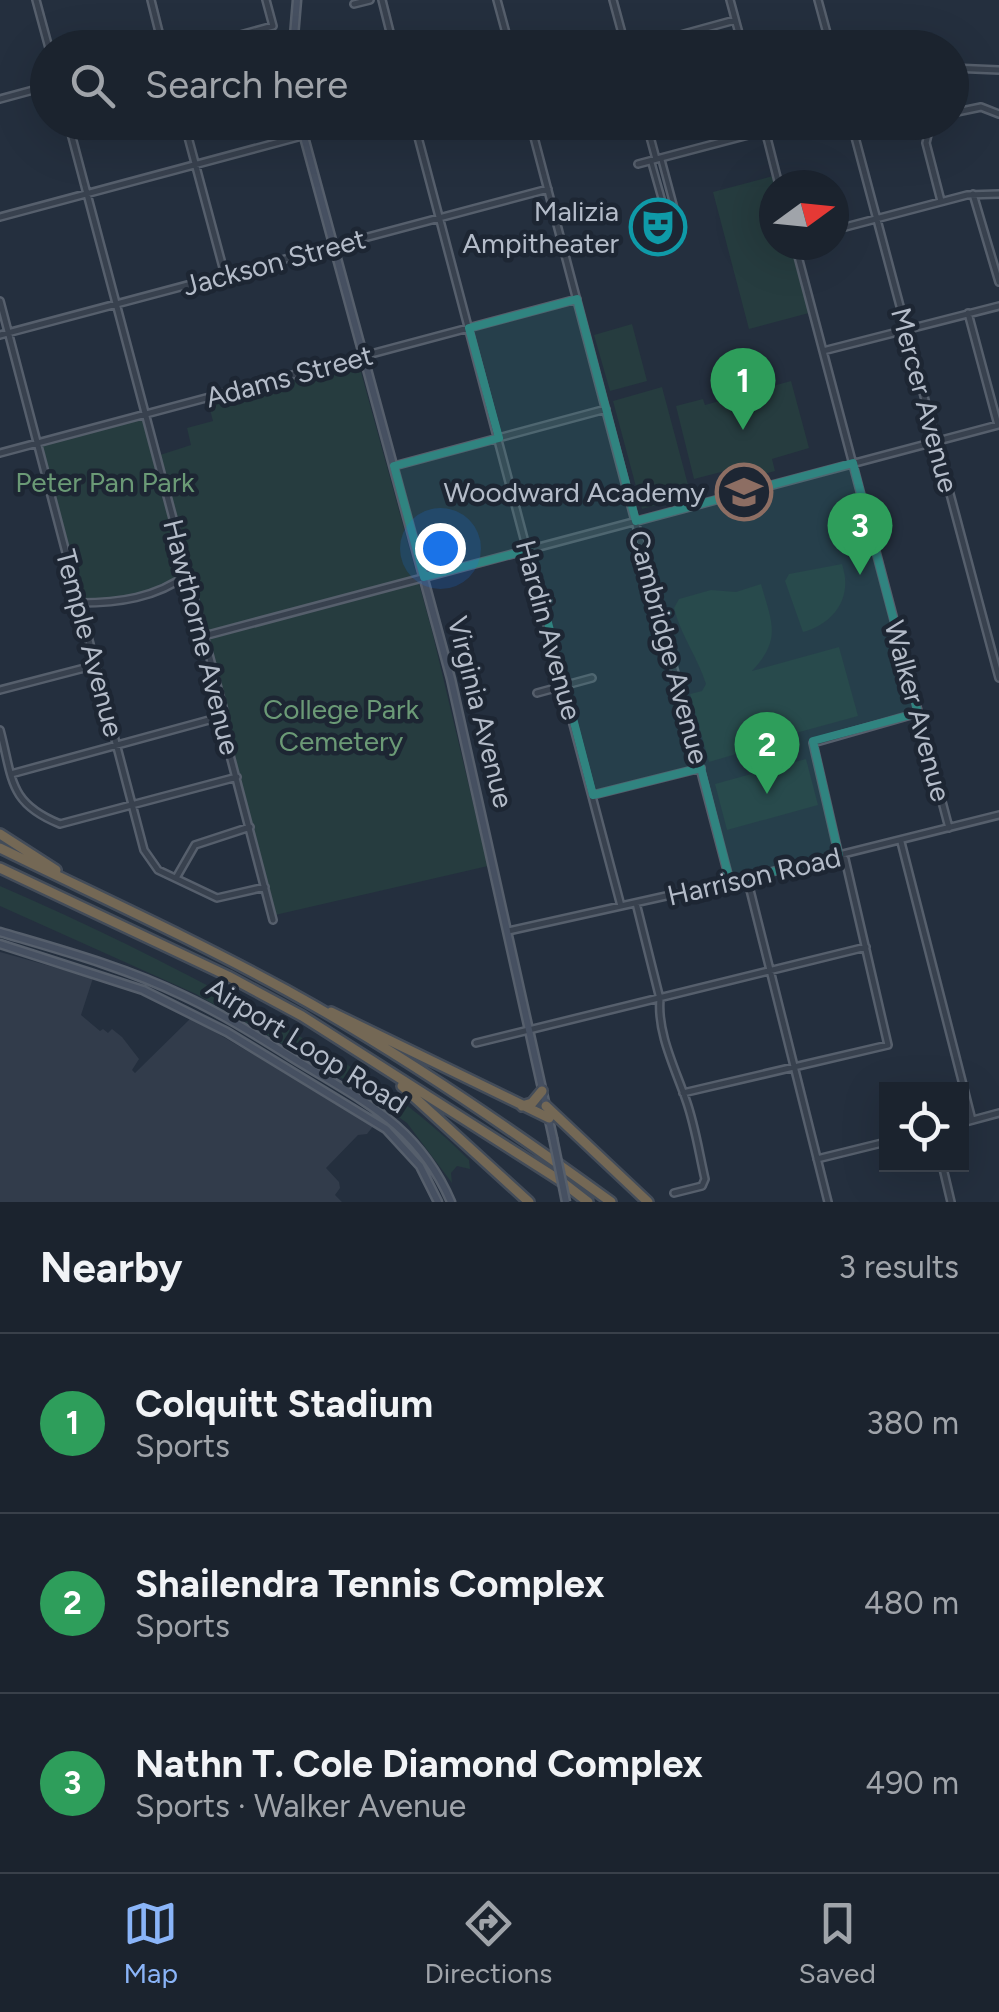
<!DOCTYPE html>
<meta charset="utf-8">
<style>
body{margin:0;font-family:Figtree,sans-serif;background:#282f3a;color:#f1f3f6}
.controls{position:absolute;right:30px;bottom:30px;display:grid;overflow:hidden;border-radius:0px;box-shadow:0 10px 40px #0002}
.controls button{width:90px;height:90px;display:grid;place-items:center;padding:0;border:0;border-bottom:2px solid #39404a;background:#1b232e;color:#f1f3f6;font:50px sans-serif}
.compass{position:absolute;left:759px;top:170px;width:90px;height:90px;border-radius:50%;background:#1b232e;box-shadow:0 10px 40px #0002;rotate:75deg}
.you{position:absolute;left:440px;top:548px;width:35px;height:35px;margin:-25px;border:8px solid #fff;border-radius:50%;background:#1a73e8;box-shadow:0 0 0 15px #1a73e833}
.badge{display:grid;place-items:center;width:65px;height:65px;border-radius:50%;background:#8ab4f8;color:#fff;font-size:32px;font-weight:700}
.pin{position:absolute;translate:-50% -82px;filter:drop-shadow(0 2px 5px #0008)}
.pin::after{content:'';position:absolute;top:52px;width:35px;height:30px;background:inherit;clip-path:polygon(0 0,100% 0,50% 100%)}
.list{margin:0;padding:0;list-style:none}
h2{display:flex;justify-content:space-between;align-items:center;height:130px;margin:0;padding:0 40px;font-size:42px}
h2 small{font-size:32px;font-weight:400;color:#a0a4aa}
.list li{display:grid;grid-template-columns:65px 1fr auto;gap:30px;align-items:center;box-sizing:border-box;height:180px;padding:0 40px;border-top:2px solid #39404a}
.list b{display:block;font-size:38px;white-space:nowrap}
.list p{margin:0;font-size:32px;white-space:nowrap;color:#a0a4aa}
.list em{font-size:32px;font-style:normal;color:#a0a4aa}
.icon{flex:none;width:55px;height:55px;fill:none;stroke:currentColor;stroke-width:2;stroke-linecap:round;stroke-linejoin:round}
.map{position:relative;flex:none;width:999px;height:1202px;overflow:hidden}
.search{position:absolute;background:#1b232e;box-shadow:0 10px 40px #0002;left:30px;right:30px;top:30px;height:110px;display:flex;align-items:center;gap:25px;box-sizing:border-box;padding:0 35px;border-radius:55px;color:#a0a4aa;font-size:38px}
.sheet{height:670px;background:#1b232e}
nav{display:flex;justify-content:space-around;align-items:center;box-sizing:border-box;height:140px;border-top:2px solid #39404a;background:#1b232e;font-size:28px;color:#a0a4aa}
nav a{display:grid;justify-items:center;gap:5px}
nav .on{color:#8ab4f8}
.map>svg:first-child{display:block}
</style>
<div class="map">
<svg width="999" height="1202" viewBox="0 0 999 1202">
<rect width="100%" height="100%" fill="#242f3e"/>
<path fill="#323c4b" d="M0,952L93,978L81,1015L100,1031L103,1029L108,1033L112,1029L122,1037L139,1059L132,1070L135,1073L191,1018L374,1125L367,1134L358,1135L326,1168L339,1182L340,1188L335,1195L342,1202H0Z"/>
<path fill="#263c3f" d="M773,176L774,245H791L809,313L749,329L713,192Z
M632,324L647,381L610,391L594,335Z
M358,361L432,631L488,866L275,915L224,718L226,706L196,584L193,582L160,455L191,445L187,428L213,421L208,402Z
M791,381L809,448L772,459L775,471L760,475V478L732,486L725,471L694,479L676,406L703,399L705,405Z
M662,387L691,496L642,509L613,401Z
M146,412L189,582L108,601L83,603L35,442Z
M842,564C853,597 835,623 803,632L785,581L789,574Z
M761,584C772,623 782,639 752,671L839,647L858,716L774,739L777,749L751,754L750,750L709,762L690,694L702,691L706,684C697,656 681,636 674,608L679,599L711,590L736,592Z
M806,759L818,805L727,830L715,784Z
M0,886C85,923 168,963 249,1008C330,1053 403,1093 469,1160L470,1169L457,1166L451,1173L452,1183L407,1123L352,1084L196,994L0,906Z"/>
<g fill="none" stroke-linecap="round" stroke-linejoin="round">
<g stroke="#565f6c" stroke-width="9">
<path id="pedestrian" d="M651,161L671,232L676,234L680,229L661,158"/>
</g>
<g stroke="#565f6c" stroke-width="10">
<path id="minor" d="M36,0L49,48
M151,0L163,48
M382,0L394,48
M497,0L510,48
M613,0L626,48
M730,0L743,48
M818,0L831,48
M354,4L370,0
M193,48L273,26L266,0
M633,48L735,20
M952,68L999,70
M0,99L48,86
M952,113L981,107L999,114
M68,122L224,711L220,717L273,920
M184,122L225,275
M414,122L621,906
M530,122L730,882
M646,122L656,159
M763,122L779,185
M851,122L999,678
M931,122L926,143L941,201
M765,131L795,122
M638,164L763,131
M973,194L999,282
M0,217L354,122
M834,230L967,195L999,194
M795,245L949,828
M0,301L144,850L158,870L217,898L265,887
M968,313L998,425
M0,335L548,189
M823,351L999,306
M0,453L577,299
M394,466L606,409
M80,603C118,603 156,598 188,574
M204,636L998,425
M0,690L96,665
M537,693L592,678
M0,730C13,779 8,803 60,824L237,777
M11,774L220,717
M593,795L701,768
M901,842L972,1120
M176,878L195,845L250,827
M747,878L828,1202
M636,903L660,999C657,1033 675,1068 686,1100C695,1125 699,1153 705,1179L702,1186L674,1193
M508,931L747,878L999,815
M476,1043L866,947
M683,1093L888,1045L845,859L839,856L813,743L918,713
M962,1123L999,1113
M817,1159L886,1142
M942,1164L951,1202"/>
</g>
<g stroke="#565f6c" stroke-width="11">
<path id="secondary" d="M293,48L297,0
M300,122L451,679L553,1138
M0,932C61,950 124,967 182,995C221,1013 259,1037 296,1060C363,1101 418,1125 451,1202
M0,944L143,990L227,1032L386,1129L420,1166L438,1202"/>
</g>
<g stroke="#434c59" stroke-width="14">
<path id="motorway" d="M0,834L56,870
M0,848C96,895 193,939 286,990C399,1052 507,1126 611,1202
M0,868L228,976L302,1016L561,1181L588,1202
M331,1012L549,1118
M402,1086L529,1202
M522,1106L532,1103L542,1091
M546,1106L648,1202"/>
</g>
<use href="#pedestrian" stroke="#38414e" stroke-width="4"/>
<use href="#minor" stroke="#38414e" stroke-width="5"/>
<use href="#secondary" stroke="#465061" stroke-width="6"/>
<use href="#motorway" stroke="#746855" stroke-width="9"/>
<g stroke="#565f6c" stroke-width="11" stroke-linecap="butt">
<path id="secondary-bridge" d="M553,1138L566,1202"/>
</g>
<use href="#secondary-bridge" stroke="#465061" stroke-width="6"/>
</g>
<path fill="#308480" fill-opacity="0.2" stroke="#308480" stroke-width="8" stroke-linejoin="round" d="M577,299L636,521L853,463L918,713L813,741L839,856L730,882L701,768L593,795L529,550L424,577L394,466L499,438L469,328Z"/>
<defs>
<g id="theatre-ring" transform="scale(2.875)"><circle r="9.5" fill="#1d2633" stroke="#0f9aa8" stroke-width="1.5"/><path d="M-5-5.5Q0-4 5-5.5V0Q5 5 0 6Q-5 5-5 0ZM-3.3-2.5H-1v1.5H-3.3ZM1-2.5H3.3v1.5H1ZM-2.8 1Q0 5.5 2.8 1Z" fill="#0f9aa8"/></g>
<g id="school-ring" transform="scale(2.875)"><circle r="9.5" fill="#1d2633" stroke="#8d6e63" stroke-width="1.5"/><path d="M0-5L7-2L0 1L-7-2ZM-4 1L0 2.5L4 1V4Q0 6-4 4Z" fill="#8d6e63"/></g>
</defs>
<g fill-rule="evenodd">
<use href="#theatre-ring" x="658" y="227"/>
<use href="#school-ring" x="744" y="492"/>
</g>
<g text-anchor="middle" stroke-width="9" stroke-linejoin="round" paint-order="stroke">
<g font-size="28" fill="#b4bcc9" stroke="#1d2633" text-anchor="end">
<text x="619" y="221">Malizia<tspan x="619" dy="32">Ampitheater</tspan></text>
<text x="705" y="502">Woodward Academy</text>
</g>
<g font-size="28" fill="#b4bcc9" stroke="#1d2633">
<text transform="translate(274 262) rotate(-15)" y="10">Jackson Street</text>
<text transform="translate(289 376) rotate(-15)" y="10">Adams Street</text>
<text transform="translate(925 400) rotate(75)" y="10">Mercer Avenue</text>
<text transform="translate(549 630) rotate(75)" y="10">Hardin Avenue</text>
<text transform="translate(202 637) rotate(76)" y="10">Hawthorne Avenue</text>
<text transform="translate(90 643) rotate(75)" y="10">Temple Avenue</text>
<text transform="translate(669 647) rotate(75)" y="10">Cambridge Avenue</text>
<text transform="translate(918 711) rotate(75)" y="10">Walker Avenue</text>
<text transform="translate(481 712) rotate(76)" y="10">Virginia Avenue</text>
<text transform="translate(754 876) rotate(-13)" y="10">Harrison Road</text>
<text transform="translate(307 1045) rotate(32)" y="10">Airport Loop Road</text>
</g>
<g font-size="28" fill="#6b9a76" stroke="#1d2633">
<text x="105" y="492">Peter Pan Park</text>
<text x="341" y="719">College Park<tspan x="341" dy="32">Cemetery</tspan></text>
</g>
</g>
</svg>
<div class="controls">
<button><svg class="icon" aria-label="locate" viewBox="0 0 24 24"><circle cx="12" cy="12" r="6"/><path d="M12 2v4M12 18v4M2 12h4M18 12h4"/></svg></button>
</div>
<svg class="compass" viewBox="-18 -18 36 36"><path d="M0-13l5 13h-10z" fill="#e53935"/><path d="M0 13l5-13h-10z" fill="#a0a4aa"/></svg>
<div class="you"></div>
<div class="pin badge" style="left:743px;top:430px;background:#2e9e5b">1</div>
<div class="pin badge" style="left:767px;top:794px;background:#2e9e5b">2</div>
<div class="pin badge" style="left:860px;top:575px;background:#2e9e5b">3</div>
<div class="search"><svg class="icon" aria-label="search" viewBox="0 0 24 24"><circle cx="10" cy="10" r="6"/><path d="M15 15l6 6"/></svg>Search here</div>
</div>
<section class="sheet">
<h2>Nearby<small>3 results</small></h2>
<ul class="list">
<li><span class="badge" style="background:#2e9e5b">1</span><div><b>Colquitt Stadium</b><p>Sports</p></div><em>380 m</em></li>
<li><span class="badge" style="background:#2e9e5b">2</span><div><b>Shailendra Tennis Complex</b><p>Sports</p></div><em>480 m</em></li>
<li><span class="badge" style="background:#2e9e5b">3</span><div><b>Nathn T. Cole Diamond Complex</b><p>Sports · Walker Avenue</p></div><em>490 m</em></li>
</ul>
</section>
<nav>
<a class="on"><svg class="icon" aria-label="map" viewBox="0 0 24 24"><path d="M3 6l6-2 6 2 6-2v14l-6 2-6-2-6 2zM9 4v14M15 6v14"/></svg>Map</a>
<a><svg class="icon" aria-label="directions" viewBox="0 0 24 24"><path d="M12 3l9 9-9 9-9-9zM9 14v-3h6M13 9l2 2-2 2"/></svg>Directions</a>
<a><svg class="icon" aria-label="saved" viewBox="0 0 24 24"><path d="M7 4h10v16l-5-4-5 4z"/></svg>Saved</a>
</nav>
